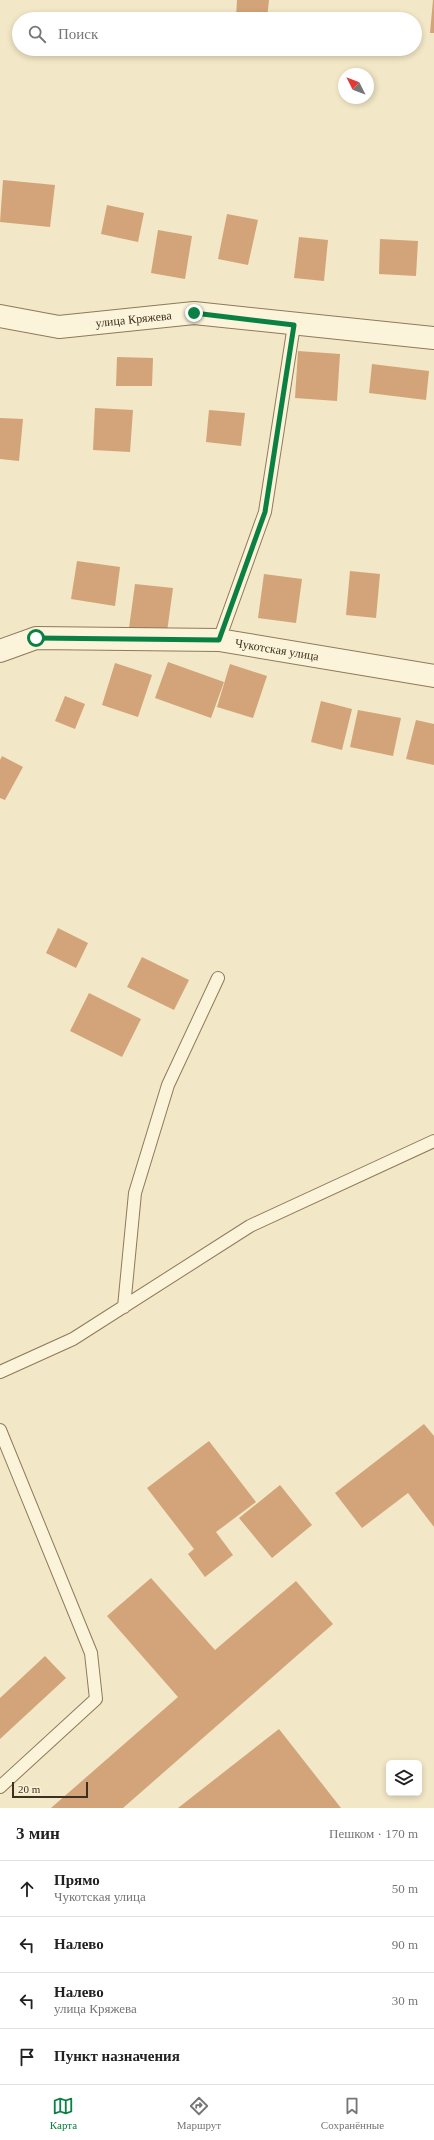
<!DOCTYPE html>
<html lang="ru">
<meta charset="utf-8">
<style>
body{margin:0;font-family:Georgia,serif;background:#f2f2f2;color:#222}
.controls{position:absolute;right:12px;bottom:12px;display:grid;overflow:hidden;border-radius:6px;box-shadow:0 2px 6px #0003}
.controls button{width:36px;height:36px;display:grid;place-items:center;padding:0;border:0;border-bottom:1px solid #e0e0e0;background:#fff;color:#222;font:20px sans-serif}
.compass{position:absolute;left:338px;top:68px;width:36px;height:36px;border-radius:50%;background:#fff;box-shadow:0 2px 6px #0003;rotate:312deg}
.scale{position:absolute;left:12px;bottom:10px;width:76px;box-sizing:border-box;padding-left:4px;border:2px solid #3e301e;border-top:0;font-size:11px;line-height:14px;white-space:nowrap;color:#3e301e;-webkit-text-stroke:3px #f8f1d6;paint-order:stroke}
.stop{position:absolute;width:12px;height:12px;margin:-9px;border:3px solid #0b8043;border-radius:50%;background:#fff}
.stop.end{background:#0b8043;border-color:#fff;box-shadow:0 1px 4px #0008}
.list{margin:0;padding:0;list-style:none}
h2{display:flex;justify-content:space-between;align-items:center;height:52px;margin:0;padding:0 16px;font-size:17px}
h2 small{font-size:13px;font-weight:400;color:#767676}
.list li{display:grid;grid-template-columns:26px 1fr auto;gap:12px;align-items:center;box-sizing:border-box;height:56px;padding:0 16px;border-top:1px solid #e0e0e0}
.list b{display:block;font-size:15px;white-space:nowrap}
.list p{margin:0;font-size:13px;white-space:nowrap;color:#767676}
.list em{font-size:13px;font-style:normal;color:#767676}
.icon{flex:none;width:22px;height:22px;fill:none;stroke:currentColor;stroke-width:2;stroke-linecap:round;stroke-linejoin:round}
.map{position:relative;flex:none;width:434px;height:1808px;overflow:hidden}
.search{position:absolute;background:#fff;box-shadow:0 2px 6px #0003;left:12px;right:12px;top:12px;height:44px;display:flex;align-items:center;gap:10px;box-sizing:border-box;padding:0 14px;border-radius:22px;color:#767676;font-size:15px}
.sheet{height:276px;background:#fff}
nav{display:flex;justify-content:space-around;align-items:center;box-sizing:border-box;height:56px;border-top:1px solid #e0e0e0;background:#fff;font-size:11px;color:#767676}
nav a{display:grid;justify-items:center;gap:2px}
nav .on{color:#0b8043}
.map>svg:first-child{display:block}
</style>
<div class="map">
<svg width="434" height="1808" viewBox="0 0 434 1808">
<rect width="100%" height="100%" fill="#f2e7c6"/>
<path fill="#d3a479" d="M237,0H269L267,19L236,18Z
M433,0H434V33H430Z
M66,16L87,18V19H66Z
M3,180L55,185L50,227L0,222Z
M107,205L144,213L138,242L101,234Z
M227,214L258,220L248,265L218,259Z
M158,230L192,236L185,279L151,273Z
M299,237L328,240L324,281L294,278Z
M380,239L418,241L416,276L379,274Z
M298,351L340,354L337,401L295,398Z
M117,357L153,358L152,386H116Z
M372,364L429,371L426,400L369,393Z
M95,408L133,410L130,452L93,450Z
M209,410L245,413L241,446L206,442Z
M0,418L23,419L19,461L0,459Z
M77,561L120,567L115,606L71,599Z
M350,571L380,574L376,618L346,615Z
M264,574L302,579L296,623L258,618Z
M135,584L173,588L167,632L129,628Z
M168,662L224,682L211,718L155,698Z
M115,663L152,675L138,717L102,705Z
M230,664L267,676L253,718L217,707Z
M65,696L85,704L75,729L55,721Z
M321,701L352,709L342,750L311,742Z
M358,710L401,718L393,756L350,747Z
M416,720L434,724V765L406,759Z
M2,756L23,767L5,800L0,798V760Z
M58,928L88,943L76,968L46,953Z
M142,957L189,980L174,1010L127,987Z
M89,993L141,1019L122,1057L70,1031Z
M424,1424L434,1436V1527L408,1493L362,1528L335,1493Z
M209,1441L256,1502L216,1532L233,1555L205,1577L188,1554L194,1549L147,1488Z
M280,1485L312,1525L272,1558L239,1518Z
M151,1578L215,1650L296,1581L333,1624L123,1808H51L178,1697L107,1616Z
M45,1656L66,1678L0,1739V1698Z
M279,1729L341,1808H178Z"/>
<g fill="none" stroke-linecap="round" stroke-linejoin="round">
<g stroke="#8f7959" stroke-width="14">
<path id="lane" d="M219,640L265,512L294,325
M124,1307L135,1193L168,1085L218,978
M0,1372L73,1339L250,1226L434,1141
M0,1430L91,1653L96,1699L0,1787"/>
</g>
<g stroke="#8f7959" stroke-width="24">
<g id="street">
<path id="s1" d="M0,316L59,327L194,313L434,338"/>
<path id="s2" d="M0,651L36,638L219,640L434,676"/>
</g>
</g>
<use href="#lane" stroke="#fbf3da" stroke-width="12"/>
<use href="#street" stroke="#fbf3da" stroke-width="22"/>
</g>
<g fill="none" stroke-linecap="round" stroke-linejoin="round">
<path stroke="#0b8043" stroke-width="5" d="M36,638L219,640L265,512L294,325L194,313"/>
</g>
<g text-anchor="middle" stroke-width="3.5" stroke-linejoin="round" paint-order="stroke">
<g font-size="12" fill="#3e301e" stroke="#f8f1d6">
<text dy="4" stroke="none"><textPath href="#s1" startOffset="135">улица Кряжева</textPath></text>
<text dy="4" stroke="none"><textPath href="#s2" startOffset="280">Чукотская улица</textPath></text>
</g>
</g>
</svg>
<div class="controls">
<button><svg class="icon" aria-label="layers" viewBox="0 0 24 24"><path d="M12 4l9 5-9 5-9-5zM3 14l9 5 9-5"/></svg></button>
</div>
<svg class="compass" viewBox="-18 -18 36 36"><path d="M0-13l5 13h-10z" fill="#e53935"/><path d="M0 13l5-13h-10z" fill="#767676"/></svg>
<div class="scale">20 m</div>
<div class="stop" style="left:36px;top:638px"></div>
<div class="stop end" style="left:194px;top:313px"></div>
<div class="search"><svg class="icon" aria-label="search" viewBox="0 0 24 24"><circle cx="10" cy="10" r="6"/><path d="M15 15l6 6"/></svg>Поиск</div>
</div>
<section class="sheet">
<h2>3 мин<small>Пешком · 170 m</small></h2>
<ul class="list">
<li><svg class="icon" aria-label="ahead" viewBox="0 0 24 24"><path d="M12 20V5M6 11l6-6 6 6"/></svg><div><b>Прямо</b><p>Чукотская улица</p></div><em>50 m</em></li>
<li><svg class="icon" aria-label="left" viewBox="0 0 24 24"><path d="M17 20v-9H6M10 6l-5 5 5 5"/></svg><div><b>Налево</b></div><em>90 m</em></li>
<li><svg class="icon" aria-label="left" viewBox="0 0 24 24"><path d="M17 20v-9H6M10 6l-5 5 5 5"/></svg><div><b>Налево</b><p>улица Кряжева</p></div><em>30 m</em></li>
<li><svg class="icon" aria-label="arrive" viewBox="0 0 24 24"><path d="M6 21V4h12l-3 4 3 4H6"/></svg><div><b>Пункт назначения</b></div></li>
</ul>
</section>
<nav>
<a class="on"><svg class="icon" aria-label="map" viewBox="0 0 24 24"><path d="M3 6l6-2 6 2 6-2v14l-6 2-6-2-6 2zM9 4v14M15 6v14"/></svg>Карта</a>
<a><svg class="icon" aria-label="directions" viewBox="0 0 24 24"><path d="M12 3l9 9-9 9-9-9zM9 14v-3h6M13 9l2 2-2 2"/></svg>Маршрут</a>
<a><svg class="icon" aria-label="saved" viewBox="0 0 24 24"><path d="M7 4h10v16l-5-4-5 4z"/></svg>Сохранённые</a>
</nav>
